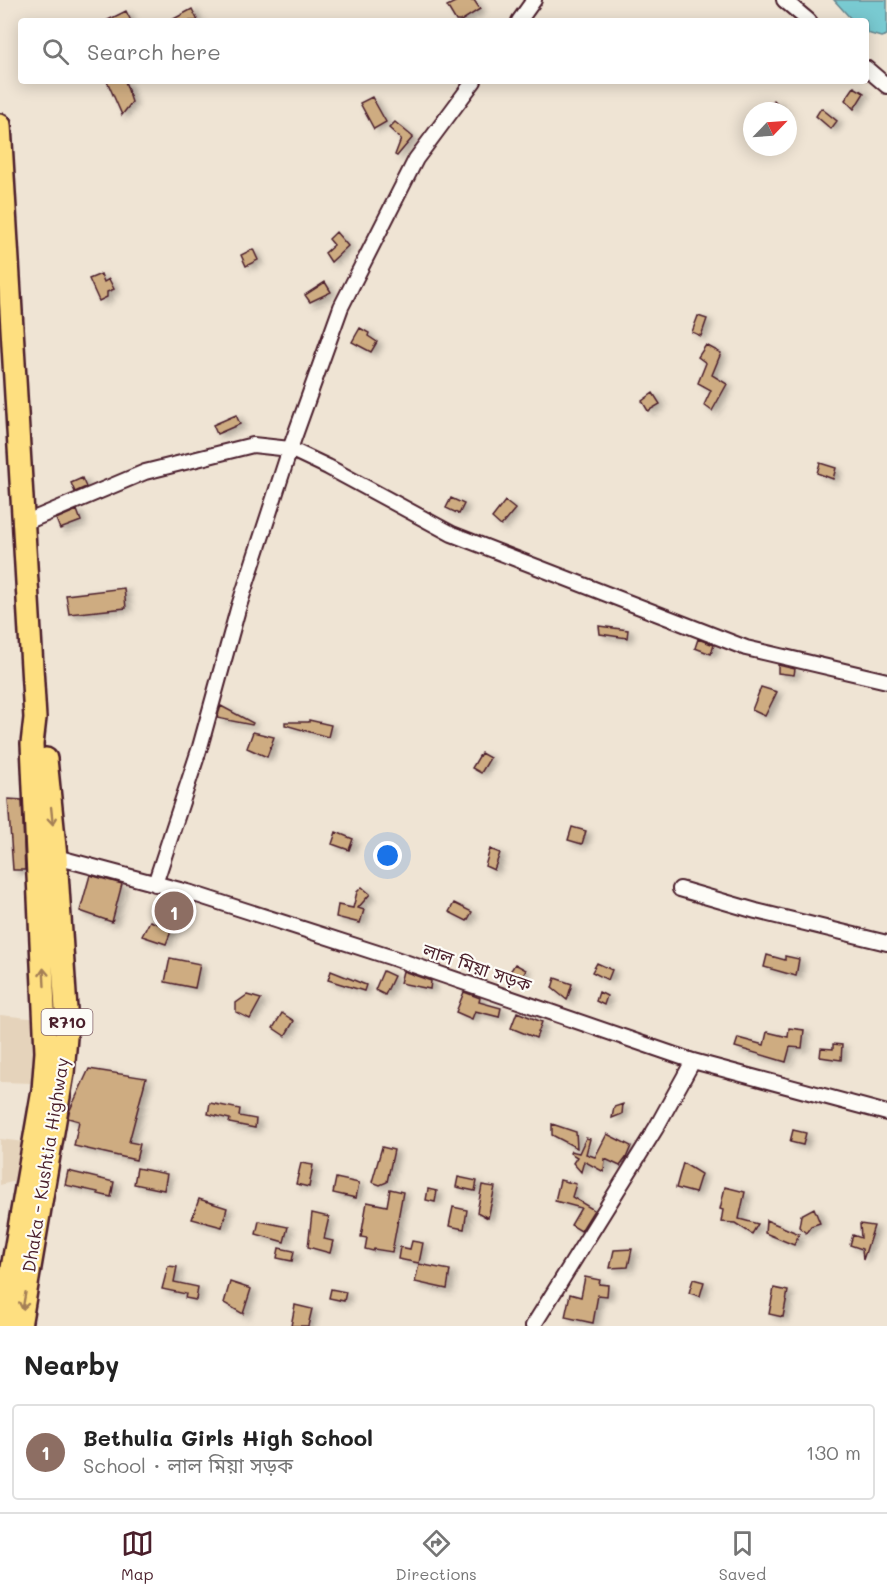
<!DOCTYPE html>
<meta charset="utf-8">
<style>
body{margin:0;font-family:Mali,"Noto Sans Bengali",sans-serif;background:#f6f6f6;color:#222}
.compass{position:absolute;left:743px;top:102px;width:54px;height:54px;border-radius:50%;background:#fff;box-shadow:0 3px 15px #0003;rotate:65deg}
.you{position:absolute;left:388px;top:856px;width:21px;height:21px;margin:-15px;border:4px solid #fff;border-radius:50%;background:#1a73e8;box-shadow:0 0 0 9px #1a73e833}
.badge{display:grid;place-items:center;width:39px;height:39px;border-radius:50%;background:#4a1f2b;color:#fff;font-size:20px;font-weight:700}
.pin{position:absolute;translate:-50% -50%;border:3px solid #fff;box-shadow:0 2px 6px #0006}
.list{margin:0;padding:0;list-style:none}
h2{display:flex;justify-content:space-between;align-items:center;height:78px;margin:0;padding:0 24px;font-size:26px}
h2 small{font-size:20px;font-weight:400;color:#767676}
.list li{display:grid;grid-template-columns:39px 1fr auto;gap:18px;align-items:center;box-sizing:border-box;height:96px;margin:0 12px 12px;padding:0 12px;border:2px solid #e0e0e0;border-radius:6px}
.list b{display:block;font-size:22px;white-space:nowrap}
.list p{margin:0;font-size:20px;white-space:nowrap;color:#767676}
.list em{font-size:20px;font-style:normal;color:#767676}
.icon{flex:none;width:33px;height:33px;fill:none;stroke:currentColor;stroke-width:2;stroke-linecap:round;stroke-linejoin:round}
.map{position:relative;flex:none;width:887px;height:1326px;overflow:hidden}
.search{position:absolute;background:#fff;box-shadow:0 3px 15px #0003;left:18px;right:18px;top:18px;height:66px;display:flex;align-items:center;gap:15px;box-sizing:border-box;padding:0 21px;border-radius:6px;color:#767676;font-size:22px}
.sheet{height:186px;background:#fff}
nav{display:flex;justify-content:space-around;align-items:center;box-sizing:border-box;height:84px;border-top:2px solid #e0e0e0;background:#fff;font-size:16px;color:#767676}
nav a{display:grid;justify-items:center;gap:3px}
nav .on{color:#4a1f2b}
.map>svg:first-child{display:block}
</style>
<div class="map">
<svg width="887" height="1326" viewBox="0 0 887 1326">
<defs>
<filter id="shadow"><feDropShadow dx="5" dy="3" stdDeviation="3" flood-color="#0004"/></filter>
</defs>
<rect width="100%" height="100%" fill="#efe4d4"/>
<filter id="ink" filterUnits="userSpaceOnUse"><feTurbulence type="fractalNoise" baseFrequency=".0167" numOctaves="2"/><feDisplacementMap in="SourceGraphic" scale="12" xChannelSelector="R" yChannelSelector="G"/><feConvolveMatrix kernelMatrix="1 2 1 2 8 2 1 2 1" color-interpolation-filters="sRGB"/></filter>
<g filter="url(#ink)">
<path fill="#e5d3bb" d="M0,1015L39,1019L34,1083L0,1082Z
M0,1139L24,1142L16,1181L0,1185Z"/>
<path fill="#79cad1" stroke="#66868f" stroke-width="1.5" d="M834,0H887V35L881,37L867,33L866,21H853Z"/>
<path fill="#ceac81" stroke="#4a1f2b" stroke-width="1.5" filter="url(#shadow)" d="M459,0H474L480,9L461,21H456L447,6Z
M192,9L198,21H170Z
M126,11L131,21H106Z
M107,81H125L132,102L122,115Z
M854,87L864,93L854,109L845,100Z
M372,97L386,122L374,129L360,103Z
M774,100L785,111H764Z
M821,108L837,121L831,129L816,116Z
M395,122L413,137L397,156L395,155L401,139L389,128Z
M336,232L348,246L331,262L325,253L334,245L329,239Z
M253,249L258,260L246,266L241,255Z
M101,274L104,282L109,279L114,289L107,292V297L99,301L89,279Z
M325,282L331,292L310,302L305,295Z
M698,316L707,319L701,336L692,332Z
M360,328L369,333L368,336L377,342L371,352L352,342Z
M706,345L721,353L712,375L727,384L712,411L704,405L711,390L698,383L706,363L698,357Z
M653,393L660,404L648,411L642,401Z
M236,415L240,424L217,434L213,425Z
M820,463L836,468L833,479L817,473Z
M82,478L86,487L75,492L71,483Z
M451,498L464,504L459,514L446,508Z
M505,501L515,509L501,526L492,518Z
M77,510L81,521L60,529L56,519Z
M124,588L126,608L69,614L66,595Z
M599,626L628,630L627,638L600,634Z
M698,639L714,645L711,654L695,648Z
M778,665L795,669L794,675L778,673Z
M761,687L777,692L765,716L752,710Z
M221,706L253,723L252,725L217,718Z
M309,720L331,725L328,737L285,725V722H309Z
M253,732L274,737L267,757L247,748Z
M481,753L490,758L481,773L472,768Z
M8,799L22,800L25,870H13Z
M572,827L586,831L582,844L568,840Z
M336,832L353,839L349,850L332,844Z
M490,849L500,853L494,870L485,866Z
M90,875L122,884L112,922L80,911Z
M362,887L370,894L358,908L364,910L360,923L336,917L338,905L353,908L357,892Z
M454,903L472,912L467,921L449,912Z
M150,921L172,929L166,944L142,936Z
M767,955L785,960V956L799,959L796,976L764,967Z
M170,958L200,964L195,988L165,982Z
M597,963L612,970L608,980L592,972Z
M515,964L526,970L522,978L510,972Z
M331,971L366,985L364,991L328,980Z
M383,971L394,976L385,995L375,990Z
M403,971L431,981L430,989L400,983Z
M555,978L572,984L567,1000L552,988Z
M464,992L480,998L479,1002L501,1008L499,1017L475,1011L472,1019L456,1012Z
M599,992L607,996L604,1005L596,1001Z
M247,995L261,999L250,1019L236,1012V1003Z
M517,1012L542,1022L536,1038L511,1028Z
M282,1013L294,1021L285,1036L273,1028Z
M789,1028L804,1030L802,1048L790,1047L786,1062L735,1047L738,1038L764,1045L767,1032L788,1037Z
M833,1044L842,1045L841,1060L820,1057L821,1048L833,1049Z
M89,1069L146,1078L129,1142L140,1144L136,1160L74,1146L79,1121L68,1118L69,1112Z
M210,1103L240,1109L239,1116L256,1119L255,1128L229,1123L230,1119L208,1114Z
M623,1104L622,1114L612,1118L614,1107Z
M552,1124L576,1132L577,1148L552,1135Z
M793,1130L806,1133L803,1145L790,1142Z
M607,1134L631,1146L626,1158L620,1166L605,1159L604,1172L584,1161L581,1172L573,1163L577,1157L570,1153L571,1151L579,1153L586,1138L590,1139L586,1154L595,1157Z
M382,1147L394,1150L387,1182L380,1185L372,1182Z
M301,1163L313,1165L309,1187L296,1184Z
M683,1163L701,1174L695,1193L676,1188Z
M137,1168L167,1174L164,1190L134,1184Z
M68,1171L114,1182L111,1197L98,1194V1192L65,1185Z
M458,1177L477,1181L475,1191L456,1187Z
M336,1178L359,1183L356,1198L333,1193Z
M560,1180L576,1184L572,1197L594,1210L581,1231L571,1225L581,1208L555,1201Z
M482,1185L495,1187L488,1218L477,1212Z
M725,1187L745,1192L739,1219L758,1224L752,1234L735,1223L721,1222L723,1210L720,1209Z
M390,1189L403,1192L392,1252L374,1249L373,1251L365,1249L367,1238L361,1237L367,1202L387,1206Z
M428,1189L437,1191L435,1202L426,1200Z
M199,1199L227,1208L222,1227L192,1219Z
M453,1207L467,1210L464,1229L449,1226Z
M814,1208L820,1223L811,1226L806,1233L799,1227L801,1215Z
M312,1213L329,1217L324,1239L333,1241L330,1253L308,1247Z
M766,1220L799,1234L794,1245L765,1233Z
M259,1221L288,1227L284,1242L256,1234Z
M860,1224L874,1226L863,1260L862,1249L850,1245L853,1235L861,1238Z
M412,1241L423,1243L419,1263L398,1259L400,1247L410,1249Z
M279,1248L294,1251L292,1261L277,1258Z
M632,1249L628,1267L610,1268L614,1250Z
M419,1264L450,1270L447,1289L415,1282Z
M168,1266L177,1267L174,1282L198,1287L196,1300L185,1298L186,1294L162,1289Z
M585,1277L600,1280L599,1284L608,1285L607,1296L598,1295L593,1323L565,1317L570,1294L581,1297Z
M693,1279L704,1282L700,1296L689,1293Z
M230,1282L251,1289L243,1314L224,1303Z
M774,1288L788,1291L783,1317L769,1314Z
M331,1289L346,1292L344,1301L329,1298Z
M295,1305L312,1309L308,1326H291Z"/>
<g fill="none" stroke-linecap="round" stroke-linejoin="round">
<g stroke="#4a1f2b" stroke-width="18">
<path id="street" d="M784,0L809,21
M519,21L534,0
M866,68L887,86
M24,523L145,472L253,445L290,449L328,467L452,534L746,648L887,681
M56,857L191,893L390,957L693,1061L887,1113
M155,884L200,747L238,609L290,449L341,307L416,159L474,81
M680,889L756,911L887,943
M533,1326L656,1128L693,1061"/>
</g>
<g stroke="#4a1f2b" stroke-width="26">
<path id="primary" d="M0,125L35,718L32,744L46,1052L43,1090L2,1326
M20,1326L63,1073L67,1025L56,857L46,759"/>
</g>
<use href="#street" stroke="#fdfcf7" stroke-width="14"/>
<use href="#primary" stroke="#fedf80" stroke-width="21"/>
</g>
<defs><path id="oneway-shaft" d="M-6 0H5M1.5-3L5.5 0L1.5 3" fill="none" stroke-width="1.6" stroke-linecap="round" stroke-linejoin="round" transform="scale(1.5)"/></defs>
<g stroke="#a47f56">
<use href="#oneway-shaft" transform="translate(52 816) rotate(84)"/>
<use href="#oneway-shaft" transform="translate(44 977) rotate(-93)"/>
<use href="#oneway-shaft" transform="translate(24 1301) rotate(100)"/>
</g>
</g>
<g text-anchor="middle" stroke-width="4.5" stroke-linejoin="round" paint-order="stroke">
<rect fill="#fdfcf7" stroke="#806168" stroke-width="1.5" x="41.5" y="1009" width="51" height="26" rx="4.5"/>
<g font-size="16" font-weight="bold" fill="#4a1f2b">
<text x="67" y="1028">R710</text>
</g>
<g font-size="18" fill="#4a1f2b" stroke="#fdfcf7">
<text transform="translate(477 968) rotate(19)" y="6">লাল মিয়া সড়ক</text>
<text transform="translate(46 1165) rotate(-81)" y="6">Dhaka - Kushtia Highway</text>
</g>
</g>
</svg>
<svg class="compass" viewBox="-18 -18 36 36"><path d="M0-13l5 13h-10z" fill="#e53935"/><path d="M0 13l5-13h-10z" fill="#767676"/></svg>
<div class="you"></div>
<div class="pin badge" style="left:174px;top:911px;background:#8d6e63">1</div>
<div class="search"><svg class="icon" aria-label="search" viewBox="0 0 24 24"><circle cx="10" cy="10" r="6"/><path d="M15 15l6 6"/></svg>Search here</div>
</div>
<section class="sheet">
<h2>Nearby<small></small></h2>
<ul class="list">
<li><span class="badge" style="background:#8d6e63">1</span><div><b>Bethulia Girls High School</b><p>School · লাল মিয়া সড়ক</p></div><em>130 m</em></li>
</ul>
</section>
<nav>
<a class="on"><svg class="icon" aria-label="map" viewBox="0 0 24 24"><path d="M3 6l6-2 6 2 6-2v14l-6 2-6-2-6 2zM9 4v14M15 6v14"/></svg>Map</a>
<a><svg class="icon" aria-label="directions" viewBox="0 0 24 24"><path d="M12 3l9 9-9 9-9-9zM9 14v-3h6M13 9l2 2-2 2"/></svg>Directions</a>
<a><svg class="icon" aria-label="saved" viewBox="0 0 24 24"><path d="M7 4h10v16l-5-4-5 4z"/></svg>Saved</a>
</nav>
